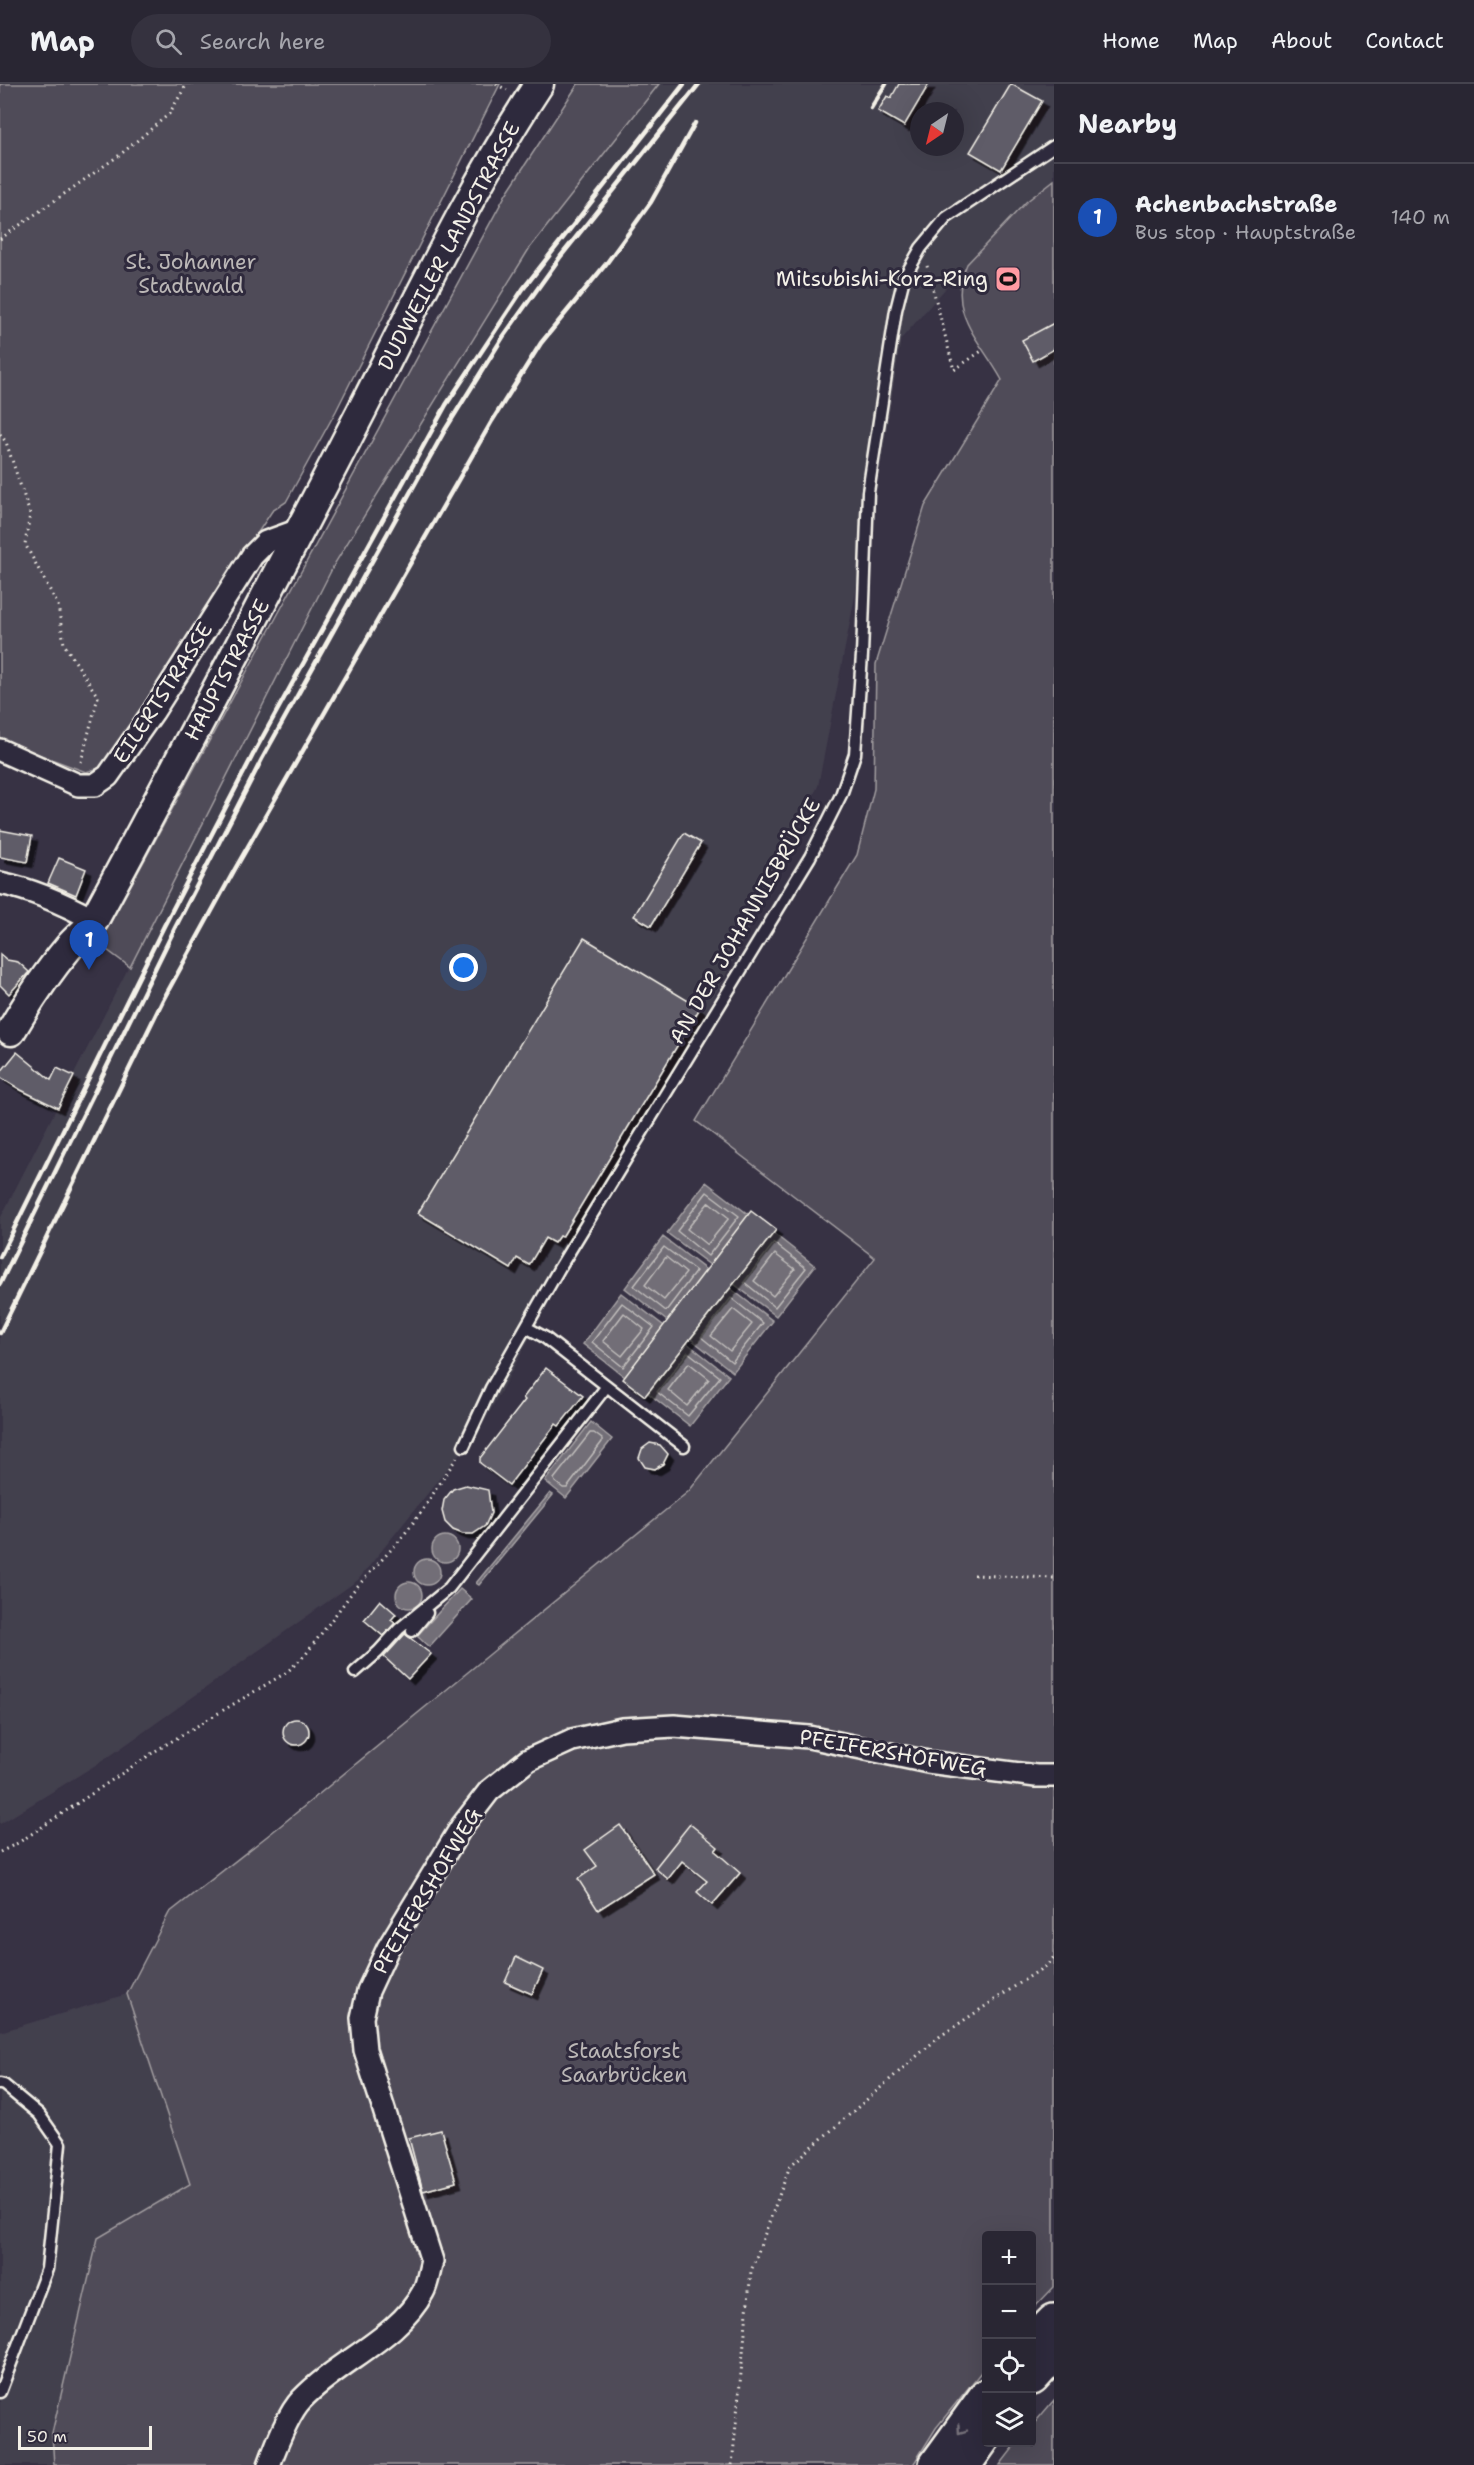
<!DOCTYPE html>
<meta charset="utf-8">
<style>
body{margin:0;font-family:"Shantell Sans",sans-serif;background:#35323f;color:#f1f3f6}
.controls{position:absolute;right:18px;bottom:18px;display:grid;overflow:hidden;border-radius:6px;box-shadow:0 6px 24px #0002}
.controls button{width:54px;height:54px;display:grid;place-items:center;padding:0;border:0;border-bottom:2px solid #45434e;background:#292633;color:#f1f3f6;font:30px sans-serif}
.compass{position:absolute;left:910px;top:18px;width:54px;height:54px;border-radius:50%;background:#292633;box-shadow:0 6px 24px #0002;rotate:215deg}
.scale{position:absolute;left:18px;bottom:15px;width:134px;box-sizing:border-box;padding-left:6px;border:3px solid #f4f1e8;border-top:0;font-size:16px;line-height:21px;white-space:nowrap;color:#f4f1e8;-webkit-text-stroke:4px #2f2a3d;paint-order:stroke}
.you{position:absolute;left:464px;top:884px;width:21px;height:21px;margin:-15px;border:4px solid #fff;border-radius:50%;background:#1a73e8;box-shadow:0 0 0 9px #1a73e833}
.badge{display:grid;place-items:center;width:39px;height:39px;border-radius:50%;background:#ff9aa2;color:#fff;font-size:20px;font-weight:700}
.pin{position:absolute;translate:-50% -50px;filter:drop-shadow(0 2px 3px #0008)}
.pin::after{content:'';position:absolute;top:32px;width:21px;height:18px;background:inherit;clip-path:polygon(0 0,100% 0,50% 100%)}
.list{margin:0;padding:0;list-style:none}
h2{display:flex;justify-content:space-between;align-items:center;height:78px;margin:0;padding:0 24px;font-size:26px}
h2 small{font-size:20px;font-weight:400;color:#a5a5ac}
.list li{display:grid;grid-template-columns:39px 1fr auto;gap:18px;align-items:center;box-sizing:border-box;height:108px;padding:0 24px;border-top:2px solid #45434e}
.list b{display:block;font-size:22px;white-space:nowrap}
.list p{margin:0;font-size:20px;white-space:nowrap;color:#a5a5ac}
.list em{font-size:20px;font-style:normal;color:#a5a5ac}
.icon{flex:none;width:33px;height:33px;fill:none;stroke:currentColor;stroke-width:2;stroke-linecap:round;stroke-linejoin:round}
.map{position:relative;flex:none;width:1054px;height:2381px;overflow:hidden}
header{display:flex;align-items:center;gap:36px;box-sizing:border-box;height:84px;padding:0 30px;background:#292633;border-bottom:2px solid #45434e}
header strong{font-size:28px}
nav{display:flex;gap:33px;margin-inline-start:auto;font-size:21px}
.search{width:420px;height:54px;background:#35323f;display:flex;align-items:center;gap:15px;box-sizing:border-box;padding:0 21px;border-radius:33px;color:#a5a5ac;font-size:22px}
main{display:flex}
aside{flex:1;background:#292633}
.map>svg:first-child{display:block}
</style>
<header>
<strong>Map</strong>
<div class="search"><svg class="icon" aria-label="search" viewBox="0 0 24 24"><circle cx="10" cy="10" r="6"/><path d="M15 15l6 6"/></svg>Search here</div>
<nav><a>Home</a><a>Map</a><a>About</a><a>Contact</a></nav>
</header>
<main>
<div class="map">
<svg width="1054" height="2381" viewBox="0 0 1054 2381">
<defs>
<filter id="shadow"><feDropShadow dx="5.5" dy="5.5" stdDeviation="0" flood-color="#0009"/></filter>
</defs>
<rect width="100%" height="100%" fill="#373244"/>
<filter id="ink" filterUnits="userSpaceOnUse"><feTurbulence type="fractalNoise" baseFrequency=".0167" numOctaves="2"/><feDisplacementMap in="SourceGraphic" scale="12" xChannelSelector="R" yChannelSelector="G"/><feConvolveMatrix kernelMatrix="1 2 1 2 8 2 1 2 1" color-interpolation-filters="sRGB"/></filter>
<g filter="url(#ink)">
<path fill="#433f4e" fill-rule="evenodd" d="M659,0H1054V96L1026,118L967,180L901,255L881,379L818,702L724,895L482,1342L358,1496L107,1674L0,1740V1135L335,479L529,165ZM919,27H955V63H919Z
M127,1910L190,2100L98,2154L52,2349L54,2381H0V1948Z"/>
<path fill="#504b59" stroke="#a29ea0" stroke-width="1.5" d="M0,0H500L336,327L286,418L272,427L105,682L86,688L0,656Z
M578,0H659L529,165L335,479L130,883L99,860L506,110Z
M1054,96V2203L1032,2226V2152H986V2282L936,2344L913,2381H54L52,2349L98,2154L190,2100L127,1910L169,1829L280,1742L689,1407L875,1174L696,1037L857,771L874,705L876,580L925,422L1002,296C981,257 945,228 967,180L1026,118Z
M1054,2316V2381H1000L1017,2359L1032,2358V2342Z"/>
<path fill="#726e77" stroke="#a6a2a4" stroke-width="1.5" d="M706,1098L749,1131L710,1181L667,1149Z
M773,1149L815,1182L776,1232L734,1200Z
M663,1153L706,1186L667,1237L625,1204Z
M730,1204L773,1237L733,1288L691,1255Z
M621,1209L664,1242L625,1293L583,1260Z
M687,1259L729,1292L690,1342L648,1309Z
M591,1338L612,1355L566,1414L545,1397Z
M550,1409L553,1411L479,1501L476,1499Z
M432 1465a13 13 0 1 1 26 0a13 13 0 1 1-26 0Z
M414 1488a13 13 0 1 1 26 0a13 13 0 1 1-26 0Z
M396 1511a13 13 0 1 1 26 0a13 13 0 1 1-26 0Z
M460,1505L472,1515L429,1563L417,1552Z"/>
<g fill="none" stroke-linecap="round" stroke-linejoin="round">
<path stroke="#c0bdbb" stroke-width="1.5" d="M707,1108L739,1132L708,1172L677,1147Z
M709,1118L729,1134L707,1161L687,1145Z
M774,1159L806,1184L775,1223L744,1198Z
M664,1163L696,1187L666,1227L634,1202Z
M775,1170L795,1185L773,1212L754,1197Z
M666,1173L686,1189L664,1216L645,1201Z
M731,1214L763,1239L732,1278L701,1253Z
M622,1219L654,1243L623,1283L592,1258Z
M733,1225L752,1240L730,1267L711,1252Z
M624,1229L644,1245L622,1272L603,1257Z
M688,1268L720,1293L688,1332L657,1308Z
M689,1279L709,1295L687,1322L668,1306Z
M594,1349L602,1355V1358L567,1404H563L555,1398L554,1395L590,1349Z"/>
</g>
<path fill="#5f5c67" stroke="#f4f1e8" stroke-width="1.5" filter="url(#shadow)" d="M899,0H929L904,42L878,27L887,12L891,14Z
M1011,0L1042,17L1001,86L970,68Z
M1054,239V265L1033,277L1022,256Z
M0,746L32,752L27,778L0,773Z
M684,749L701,759L651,842L634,832Z
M59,774L86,785L76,811L48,799Z
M584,854L700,924L562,1153L559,1152L554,1159L545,1154L529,1181L517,1174L511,1185L418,1129Z
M0,870L7,876L18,878L29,888L9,910L0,901Z
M17,968L51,996L57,984L74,992L58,1024L21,1006L0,993V989Z
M751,1127L776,1146L645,1312L623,1295Z
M546,1284L583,1312L559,1342L556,1340L509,1401L480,1379V1374L525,1316L523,1314Z
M650,1359L660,1361L668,1370L663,1380L655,1385L645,1383L639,1374L642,1365Z
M466,1401L488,1406L491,1429L485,1442L473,1450H463L453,1446L445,1438L442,1427L444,1416L453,1405Z
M380,1516L396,1530L391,1536L395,1539L383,1552L364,1536Z
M405,1550L431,1570L408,1595L384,1573Z
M283 1648a13 13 0 1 1 26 0a13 13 0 1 1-26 0Z
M690,1740L718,1763L715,1767L740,1789L712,1821L697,1808L707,1797L682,1777L668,1795L655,1784Z
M620,1741L654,1790L598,1826L578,1795L597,1782L585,1766Z
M516,1873L543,1886L532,1910L505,1898Z
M441,2046L456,2098L423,2107L409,2054Z"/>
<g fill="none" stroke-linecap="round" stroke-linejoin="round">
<g stroke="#f4f1e8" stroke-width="15">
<path id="lane" d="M526,1243L544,1253L684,1362
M464,1362L491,1304L560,1183L810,773L841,711L855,670L862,571L868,408L896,226L904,194L921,164L946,134L1054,62
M412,1547L427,1529
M355,1588L378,1568L399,1545L449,1504L607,1302
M0,2000L4,2001L39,2030L60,2060L47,2185L0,2308"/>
</g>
<g stroke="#f4f1e8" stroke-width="26">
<path id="street" d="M0,666L78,701H95L108,692L153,628L252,472L266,458L299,446
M0,799C34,806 63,819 94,836
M269,2381C276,2362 288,2329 302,2315C338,2277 399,2254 423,2208C428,2199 429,2187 432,2177L365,1966L362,1934L368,1907L388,1864L462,1742L489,1707L528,1676L572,1656L622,1645L674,1642L809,1653L928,1678L1036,1692H1054"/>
</g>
<g stroke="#f4f1e8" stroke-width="33">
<path id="secondary" d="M11,947C28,918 47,889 68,864C77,853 87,847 94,836C185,667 274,497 362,326C418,216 471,103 539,0"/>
</g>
<g stroke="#f4f1e8" stroke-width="38">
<path id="highway" d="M1032,2259L1054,2237
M1032,2294L1054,2270
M936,2381L986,2312
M964,2381L986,2350"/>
</g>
<path stroke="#f4f1e8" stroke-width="3" stroke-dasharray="1.5 4.5" stroke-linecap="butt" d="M496,0L507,6
M0,155L121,70L169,30L187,0
M927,182L954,286L983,266
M0,350L6,358L30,430L25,460L58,521L64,560L98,613L80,682
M974,1491L1054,1494
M0,1768L18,1759L157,1666L287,1588L306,1570L354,1506L400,1456L422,1427L457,1373
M732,2381L751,2187L790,2082L939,1953L1047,1881L1054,1873"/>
<use href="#lane" stroke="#2f2a3d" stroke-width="10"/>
<use href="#street" stroke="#2f2a3d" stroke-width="21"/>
<use href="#secondary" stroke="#2f2a3d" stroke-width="28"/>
<use href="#highway" stroke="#2f2a3d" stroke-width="33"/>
<path stroke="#f4f1e8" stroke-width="4.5" d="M871,24L886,0
M0,1173L164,842L256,665L446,321L523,205L684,0
M0,1200L175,844L262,675L445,346L503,253L561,172L699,0
M0,1249L163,916L235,785L492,337L541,259L606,180L651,118L695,39"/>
</g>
<defs><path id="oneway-chevron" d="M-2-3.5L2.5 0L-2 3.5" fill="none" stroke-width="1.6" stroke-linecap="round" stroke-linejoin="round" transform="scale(1.5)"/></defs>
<use stroke="#747079" href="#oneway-chevron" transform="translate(961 2346) rotate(125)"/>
</g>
<defs>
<g id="stadium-square" transform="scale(1.35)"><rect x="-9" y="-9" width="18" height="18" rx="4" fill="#ff9aa2" stroke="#2f2a3d"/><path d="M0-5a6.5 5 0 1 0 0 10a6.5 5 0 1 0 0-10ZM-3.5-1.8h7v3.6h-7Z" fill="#111"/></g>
</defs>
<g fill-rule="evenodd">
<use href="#stadium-square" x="1008" y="195"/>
</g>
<g text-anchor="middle" stroke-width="6" stroke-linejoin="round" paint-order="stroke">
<g font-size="21" fill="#f4f1e8" stroke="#2f2a3d">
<text transform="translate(449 162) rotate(-62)" y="7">DUDWEILER LANDSTRASSE</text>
<text transform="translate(227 586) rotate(-62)" y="7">HAUPTSTRASSE</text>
<text transform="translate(163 609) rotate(-57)" y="7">EILERTSTRASSE</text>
<text transform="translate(745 837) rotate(-60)" y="7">AN DER JOHANNISBRÜCKE</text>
<text transform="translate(893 1669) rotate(10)" y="7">PFEIFERSHOFWEG</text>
<text transform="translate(427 1807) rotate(-59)" y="7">PFEIFERSHOFWEG</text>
</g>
<g font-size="21" fill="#bbb7b6" stroke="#2f2a3d">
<text x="191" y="185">St. Johanner<tspan x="191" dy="24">Stadtwald</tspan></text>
<text x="624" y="1974">Staatsforst<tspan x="624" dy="24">Saarbrücken</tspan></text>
</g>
<g font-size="21" fill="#f4f1e8" stroke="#2f2a3d" text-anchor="end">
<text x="988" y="202">Mitsubishi-Korz-Ring</text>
</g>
</g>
</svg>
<div class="controls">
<button>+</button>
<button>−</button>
<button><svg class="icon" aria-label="locate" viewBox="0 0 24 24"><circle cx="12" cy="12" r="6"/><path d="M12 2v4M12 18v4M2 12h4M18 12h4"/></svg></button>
<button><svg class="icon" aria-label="layers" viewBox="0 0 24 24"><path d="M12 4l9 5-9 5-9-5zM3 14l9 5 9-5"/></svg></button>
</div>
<svg class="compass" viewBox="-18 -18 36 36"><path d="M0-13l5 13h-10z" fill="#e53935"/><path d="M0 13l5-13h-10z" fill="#a5a5ac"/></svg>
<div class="scale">50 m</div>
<div class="you"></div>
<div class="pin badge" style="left:89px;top:886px;background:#1a4fb4">1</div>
</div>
<aside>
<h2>Nearby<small></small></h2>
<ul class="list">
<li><span class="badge" style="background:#1a4fb4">1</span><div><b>Achenbachstraße</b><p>Bus stop · Hauptstraße</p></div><em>140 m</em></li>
</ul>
</aside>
</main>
